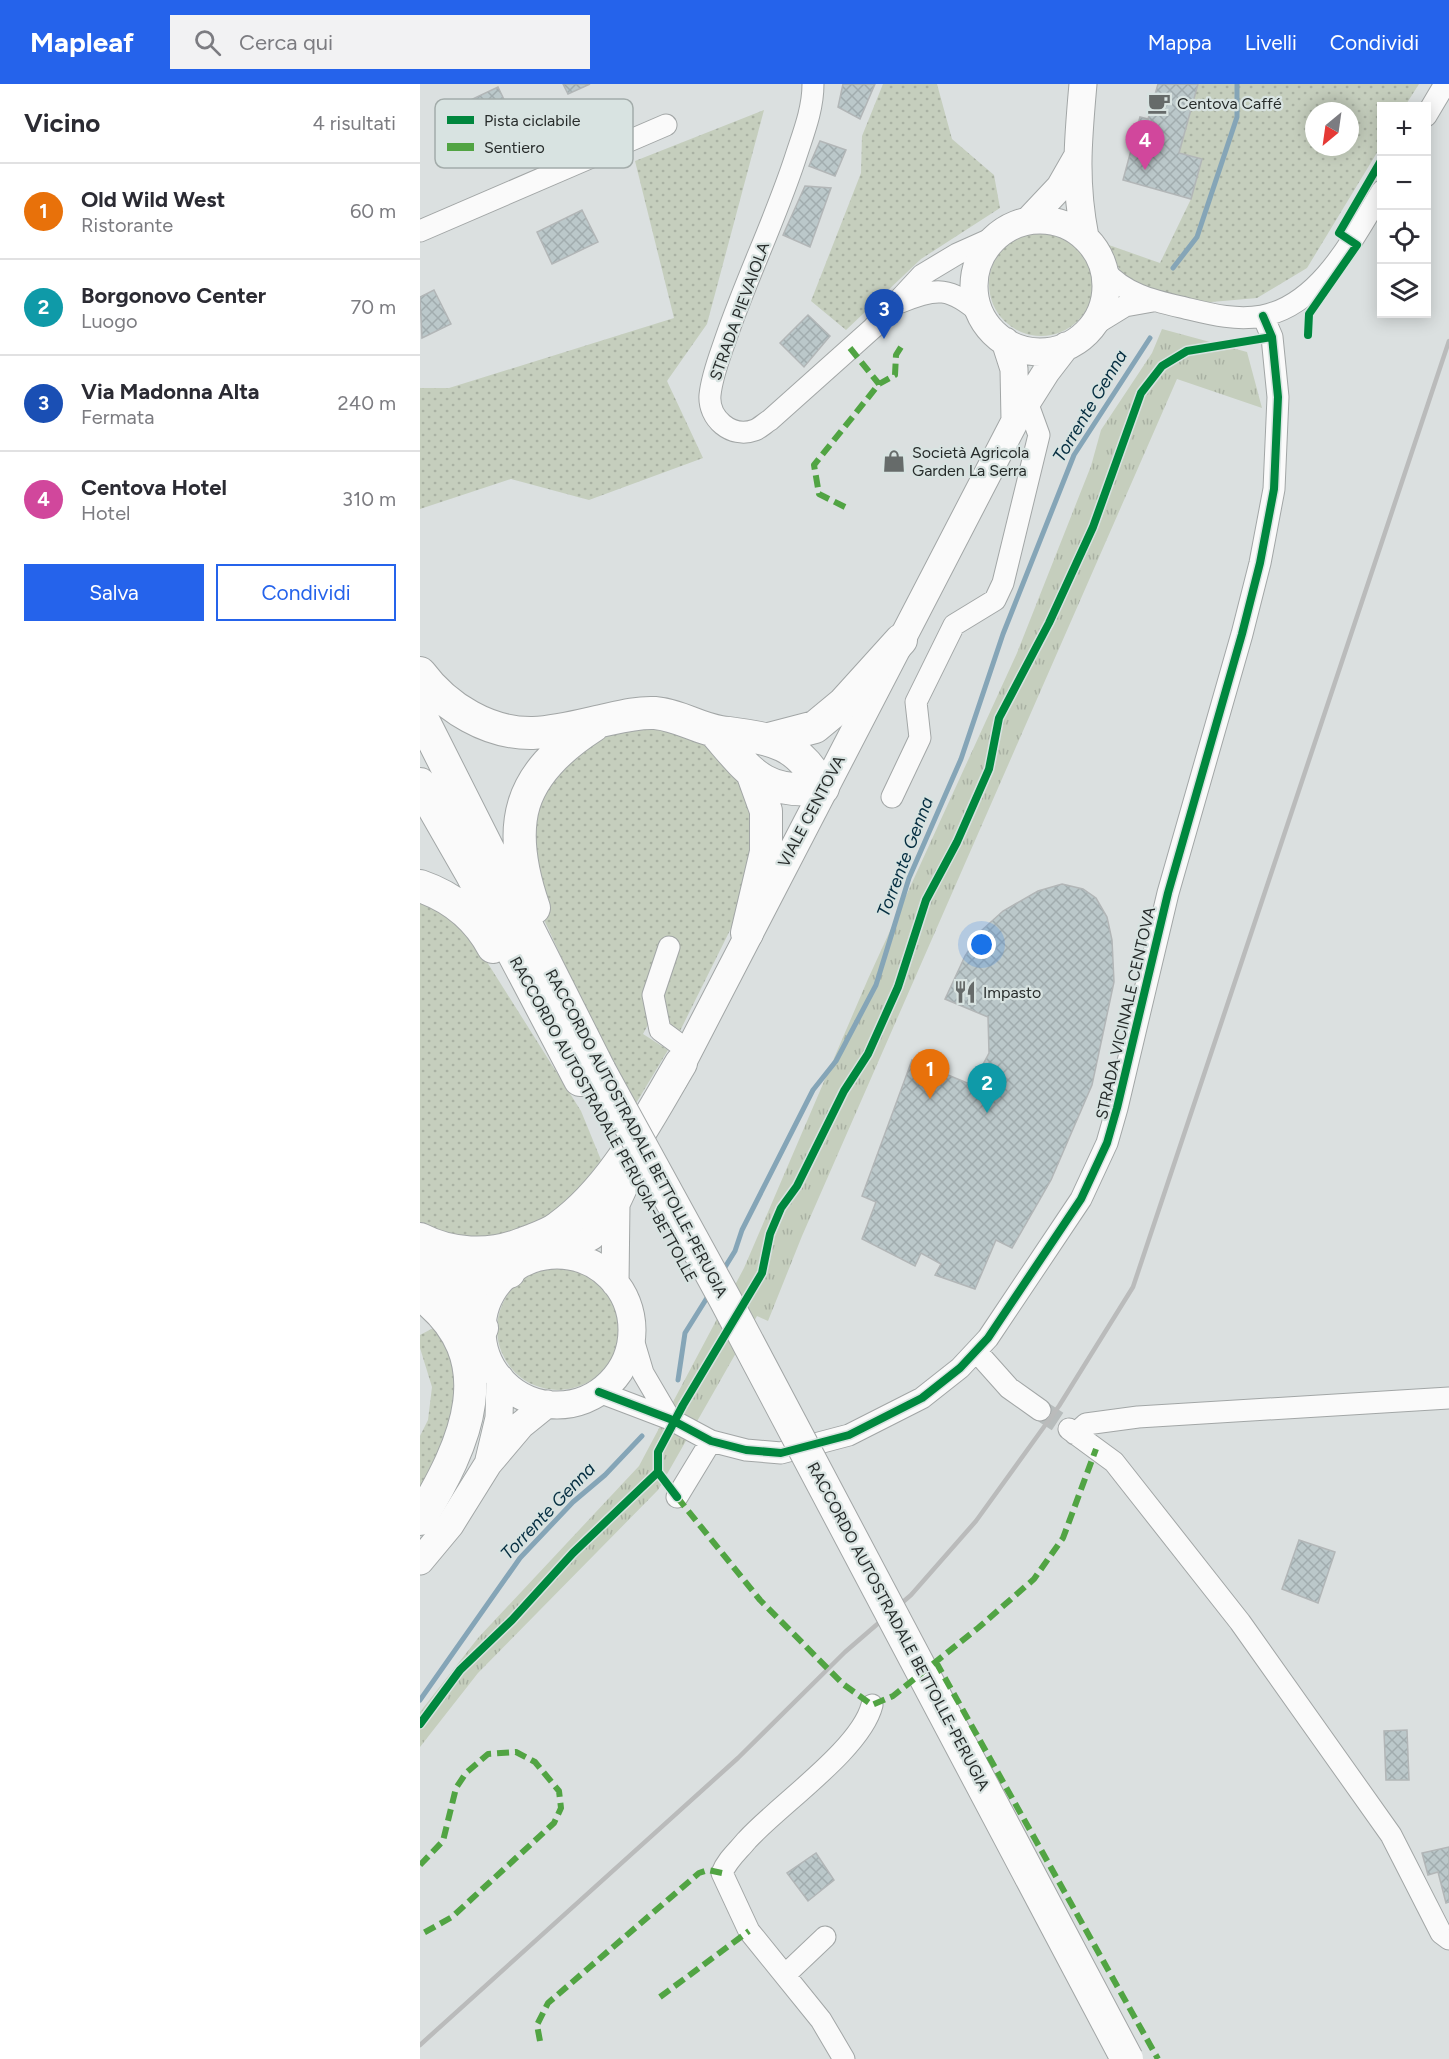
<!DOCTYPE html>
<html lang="it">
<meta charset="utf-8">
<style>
body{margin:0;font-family:Figtree,sans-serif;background:#f2f2f3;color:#2b2b33}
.controls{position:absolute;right:18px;top:18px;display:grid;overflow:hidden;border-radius:0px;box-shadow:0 3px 15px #0003}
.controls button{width:54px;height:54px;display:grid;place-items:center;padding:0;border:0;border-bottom:2px solid #e1e1e2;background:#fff;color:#2b2b33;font:30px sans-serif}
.compass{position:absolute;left:885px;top:18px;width:54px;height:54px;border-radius:50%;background:#fff;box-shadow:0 3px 15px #0003;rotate:209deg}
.you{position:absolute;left:562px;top:861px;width:21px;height:21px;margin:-15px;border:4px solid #fff;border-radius:50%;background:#1a73e8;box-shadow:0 0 0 9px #1a73e833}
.badge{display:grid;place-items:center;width:39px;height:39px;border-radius:50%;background:#2563eb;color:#fff;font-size:20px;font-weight:700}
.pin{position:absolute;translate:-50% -50px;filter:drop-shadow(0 2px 3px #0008)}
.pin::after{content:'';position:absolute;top:32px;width:21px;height:18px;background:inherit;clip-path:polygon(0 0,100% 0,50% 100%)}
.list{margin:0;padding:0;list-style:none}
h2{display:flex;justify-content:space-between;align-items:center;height:78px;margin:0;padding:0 24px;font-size:26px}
h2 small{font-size:20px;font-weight:400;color:#7c7c81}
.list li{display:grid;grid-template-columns:39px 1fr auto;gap:18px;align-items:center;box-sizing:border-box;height:96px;padding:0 24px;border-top:2px solid #e1e1e2}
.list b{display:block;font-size:22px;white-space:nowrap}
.list p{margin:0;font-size:20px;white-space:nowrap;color:#7c7c81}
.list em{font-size:20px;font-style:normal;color:#7c7c81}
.actions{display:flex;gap:12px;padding:18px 24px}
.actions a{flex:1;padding:14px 0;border:2px solid #2563eb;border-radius:0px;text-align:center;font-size:21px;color:#2563eb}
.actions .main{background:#2563eb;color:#fff}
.icon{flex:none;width:33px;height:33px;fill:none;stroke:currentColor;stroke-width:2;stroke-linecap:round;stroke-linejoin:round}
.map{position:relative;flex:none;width:1029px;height:1975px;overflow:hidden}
header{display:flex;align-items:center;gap:36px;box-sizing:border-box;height:84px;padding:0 30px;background:#2563eb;color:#fff}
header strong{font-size:28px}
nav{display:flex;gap:33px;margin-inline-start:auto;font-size:21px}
.search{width:420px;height:54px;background:#f2f2f3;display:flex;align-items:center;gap:15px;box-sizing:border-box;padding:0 21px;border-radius:0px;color:#7c7c81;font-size:22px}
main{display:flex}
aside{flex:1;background:#fff}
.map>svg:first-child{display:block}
</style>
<header>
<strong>Mapleaf</strong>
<div class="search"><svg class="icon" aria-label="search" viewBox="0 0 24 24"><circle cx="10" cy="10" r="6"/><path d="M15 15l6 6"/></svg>Cerca qui</div>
<nav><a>Mappa</a><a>Livelli</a><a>Condividi</a></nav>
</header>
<main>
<aside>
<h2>Vicino<small>4 risultati</small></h2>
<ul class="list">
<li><span class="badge" style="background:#e8710a">1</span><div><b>Old Wild West</b><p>Ristorante</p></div><em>60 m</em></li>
<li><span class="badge" style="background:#0f9aa8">2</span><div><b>Borgonovo Center</b><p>Luogo</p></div><em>70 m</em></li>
<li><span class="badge" style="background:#1a4fb4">3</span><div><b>Via Madonna Alta</b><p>Fermata</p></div><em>240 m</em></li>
<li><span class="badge" style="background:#d1479c">4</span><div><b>Centova Hotel</b><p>Hotel</p></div><em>310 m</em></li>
</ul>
<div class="actions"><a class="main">Salva</a><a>Condividi</a></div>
</aside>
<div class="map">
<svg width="1029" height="1975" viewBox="0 0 1029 1975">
<defs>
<pattern id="grass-dots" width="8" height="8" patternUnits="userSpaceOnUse" patternTransform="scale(1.5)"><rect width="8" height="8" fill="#c5cebd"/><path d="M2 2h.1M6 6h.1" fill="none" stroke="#a9b1a3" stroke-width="1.8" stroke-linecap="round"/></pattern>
<pattern id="park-tufts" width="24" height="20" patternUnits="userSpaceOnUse" patternTransform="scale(1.5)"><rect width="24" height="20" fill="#c5cebd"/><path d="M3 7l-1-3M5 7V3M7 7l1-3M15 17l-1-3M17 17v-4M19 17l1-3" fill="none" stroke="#a9b1a3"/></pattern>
<pattern id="building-cross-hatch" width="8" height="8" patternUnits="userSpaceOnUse" patternTransform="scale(1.5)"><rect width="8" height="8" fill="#bbc8ca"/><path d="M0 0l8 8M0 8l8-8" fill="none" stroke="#a1acae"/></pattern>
</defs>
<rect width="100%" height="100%" fill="#dbe0e0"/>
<path fill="url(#grass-dots)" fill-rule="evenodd" d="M463,0H517L532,55L574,91L580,124L501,175L426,246L391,217L441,89L442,52Z
M778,0H999L985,22H962L961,62L887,184L837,214L780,219L725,208L701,188L686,160L740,179L771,115L782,75L759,69ZM894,27H930V63H894Z
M344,26L287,240L247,297L283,374L169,416L91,395L0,425V304H29L254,234L215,77Z
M569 200a52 52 0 1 1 104 0a52 52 0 1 1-104 0Z
M197,643H252L302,666L326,706L339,748L326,814L260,947L231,935L223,950L248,966L212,1026L120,827L105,756L117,709L146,666Z
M0,814L45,843L161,1027L181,1076L145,1124L106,1147L41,1156L0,1142Z
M77 1245a61 61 0 1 1 122 0a61 61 0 1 1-122 0Z
M17,1242L35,1275V1337L0,1416V1352L8,1336L12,1303L0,1264V1251Z"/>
<path fill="url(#park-tufts)" d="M742,245L827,268L842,324L757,295L382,1152L348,1237L337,1232L238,1406L58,1589L0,1663V1628L58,1554L219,1382L324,1184L448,895L597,569L671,382L681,346L732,269Z"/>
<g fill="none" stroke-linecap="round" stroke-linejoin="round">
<path stroke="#85a5b7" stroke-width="5" d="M753,184L777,153L817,33V0
M302,1188L315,1167L322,1146L393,1006L416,977L456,901L489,794L541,675L583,550L654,371L730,254
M258,1296L265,1249L290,1209
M0,1616L100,1474L153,1418L185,1391L222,1352"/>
</g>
<path fill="url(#building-cross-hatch)" stroke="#b2b6b7" stroke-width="1.5" d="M143,0H170L148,10Z
M423,0H455L440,35L418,23Z
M738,0H778L759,69L782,75L771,115L703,96L720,33L728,35Z
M78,3L91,30L57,46L44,19Z
M400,57L426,66L415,92L389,82Z
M385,102L411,104L390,163L363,151Z
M162,126L178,158L132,180L117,148Z
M14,206L31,240L2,254L0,213Z
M388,231L410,252L384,283L360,259Z
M642,800L663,805L676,814L687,833L692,856L694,898L672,1001L631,1096L592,1164L576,1156L555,1205L515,1191L521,1180L501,1169L495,1182L442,1155L456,1118L442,1112L492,976L552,1001L569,969L568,933L525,915L545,872L561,847L583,827L618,807Z
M879,1456L915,1468L898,1519L862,1505Z
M987,1646L989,1696H966L964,1647Z
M1029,1763V1818L1026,1819L1018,1788L1008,1791L1002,1769Z
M396,1769L414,1796L388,1817L367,1789Z"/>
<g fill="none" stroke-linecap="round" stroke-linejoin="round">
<path stroke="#b7bcbc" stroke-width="21" stroke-dasharray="21 10" stroke-linecap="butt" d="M620,1326L649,1345"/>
<g stroke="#a2a6a6" stroke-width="23">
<path id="minor" d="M393,0C393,26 383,50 375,75C355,136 327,193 306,254C300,272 292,291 290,311C288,334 311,355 335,346C340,344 345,339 350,336L453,244L502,191L537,170L575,153
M1006,32L1025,0
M0,147L246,41
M684,186C705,211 735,217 765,224C790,230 816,237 842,232C900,221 934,153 962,107
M481,218C517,203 530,203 560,229
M674,241L705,222L733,217
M472,713L500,654L496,618L534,541L575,516L583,499L619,351L607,318
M249,863L233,911L240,946L267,966
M212,1252L223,1289L250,1335
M556,1267L589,1304L620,1326
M179,1308L250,1335L291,1357L326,1366L361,1369L429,1351L502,1314L540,1284L568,1254L661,1115L687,1059L697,1024L748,809L822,550L840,479L854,405L858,313L852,253L843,232
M649,1345L694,1378L820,1538L971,1751L1021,1849L1029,1855
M655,1350L666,1340L718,1333L1029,1314
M257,1413L291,1357
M366,1890L405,1853
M424,1975L401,1936L329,1847L302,1789C307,1776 318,1767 327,1756C360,1720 441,1665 452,1621"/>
</g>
<g stroke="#a2a6a6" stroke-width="29">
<path id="major" d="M663,0C658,56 654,97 665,153
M554 202a66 66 0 1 1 132 0a66 66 0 1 1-132 0Z
M608,137L640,103L656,75
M585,257L594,285L595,336
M253,997L595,337L626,288L646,262
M138,1171L172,1152L196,1120L223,1062
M62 1246a75 75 0 1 1 150 0a75 75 0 1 1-150 0Z
M195,1199L196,1120
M69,1376L79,1334L80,1294
M0,1477L30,1441L68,1380L101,1341L127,1320"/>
</g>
<g stroke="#a2a6a6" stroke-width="34">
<path id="highway" d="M0,589C26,624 69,650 113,649C136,648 159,642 181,637C199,633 217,628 235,629C260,631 278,645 301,648C352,655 376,656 403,704C343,712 330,688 294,647
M0,630L180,987
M349,655L395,643L424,619L481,556
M0,700L51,789L160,996
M0,802C32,813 57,833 73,863
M114,824C85,740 97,691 173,642
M327,849L346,768V727L333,691
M0,1155C31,1171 69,1173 102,1160C114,1155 129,1151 139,1143C194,1103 227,1036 261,979
M0,1185L58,1196L89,1188
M6,1192C31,1209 46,1217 62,1244
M0,1210C86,1274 45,1361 0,1435"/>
</g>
<use href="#minor" stroke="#fafafa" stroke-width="21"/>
<use href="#major" stroke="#fafafa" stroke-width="27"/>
<use href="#highway" stroke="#fafafa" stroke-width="32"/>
<path stroke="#babbbb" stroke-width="4.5" d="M0,1961L318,1674L425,1568L491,1511L556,1437L639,1322L713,1203L1029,257"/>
<g stroke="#a2a6a6" stroke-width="34" stroke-linecap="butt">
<path id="highway-bridge" d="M180,987L305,1215L707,1975"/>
</g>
<use href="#highway-bridge" stroke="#fafafa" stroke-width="32"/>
<path stroke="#51a443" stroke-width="6" stroke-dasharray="12 6" stroke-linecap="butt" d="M430,264L459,300
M425,423L399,410L394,381L459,300L475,291L476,271L481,263
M257,1413L340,1516L423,1600L452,1621L473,1612L558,1544L614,1495L643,1454L676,1365
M516,1578L738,1975
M0,1781L23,1757L36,1704L46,1689L68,1670L96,1668L115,1678L139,1707L141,1724L134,1739L32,1833L0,1851
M240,1913L329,1847
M120,1957L117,1941L128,1919L279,1789L288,1786L302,1789"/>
<g stroke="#d8e3e1" stroke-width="11">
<path id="cycleway" d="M888,251L889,230L937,161L919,149L962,75
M179,1308L250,1335L291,1357L326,1366L361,1369L429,1351L502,1314L540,1284L568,1254L661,1115L687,1059L697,1024L748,809L822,550L840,479L854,405L858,313L852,253L843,232
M257,1413L238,1388V1368L263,1321L342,1189L350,1150L361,1124L377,1102L424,1007L448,970L478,903L506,816L537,758L569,685L579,634L629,539L673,443L721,309L742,282L767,267L852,253
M0,1640L40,1586L92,1536L153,1469L238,1388"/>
</g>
<use href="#cycleway" stroke="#00873e" stroke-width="8"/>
</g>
<defs>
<g id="cafe-bare" transform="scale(1.8)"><path d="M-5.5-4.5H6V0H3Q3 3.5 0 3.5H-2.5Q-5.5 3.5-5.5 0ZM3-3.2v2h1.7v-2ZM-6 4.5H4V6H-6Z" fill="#666b6a" stroke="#d8e3e1" stroke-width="2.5" paint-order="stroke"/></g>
<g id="shop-bare" transform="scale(1.8)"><path d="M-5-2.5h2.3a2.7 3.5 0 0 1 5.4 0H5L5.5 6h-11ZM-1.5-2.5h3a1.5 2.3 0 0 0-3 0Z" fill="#666b6a" stroke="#d8e3e1" stroke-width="2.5" paint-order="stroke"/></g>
<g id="restaurant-bare" transform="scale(1.8)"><path d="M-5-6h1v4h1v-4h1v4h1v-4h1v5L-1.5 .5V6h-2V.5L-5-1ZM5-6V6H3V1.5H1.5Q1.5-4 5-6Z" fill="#666b6a" stroke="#d8e3e1" stroke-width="2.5" paint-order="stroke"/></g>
</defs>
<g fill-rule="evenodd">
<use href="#cafe-bare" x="739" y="19"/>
<use href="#shop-bare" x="474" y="377"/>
<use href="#restaurant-bare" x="545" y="908"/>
</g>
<g text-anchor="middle" stroke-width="4.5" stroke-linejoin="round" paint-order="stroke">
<g font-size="16" fill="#272c2b" stroke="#d8e3e1" text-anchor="start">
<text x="757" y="25">Centova Caffé</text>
<text x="492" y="374">Società Agricola<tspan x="492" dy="18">Garden La Serra</tspan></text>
<text x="563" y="914">Impasto</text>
</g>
<g font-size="16" fill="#272c2b" stroke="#d8e3e1">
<text transform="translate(319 227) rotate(-70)" y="6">STRADA PIEVAIOLA</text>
<text transform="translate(391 727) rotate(-62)" y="6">VIALE CENTOVA</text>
<text transform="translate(705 929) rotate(-77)" y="6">STRADA VICINALE CENTOVA</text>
<text transform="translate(184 1035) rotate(61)" y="6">RACCORDO AUTOSTRADALE PERUGIA-BETTOLLE</text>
<text transform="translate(217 1049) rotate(62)" y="6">RACCORDO AUTOSTRADALE BETTOLLE-PERUGIA</text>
<text transform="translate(479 1542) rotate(62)" y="6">RACCORDO AUTOSTRADALE BETTOLLE-PERUGIA</text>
</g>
<g font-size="18" font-style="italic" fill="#052e41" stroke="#d8e3e1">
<text transform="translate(670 322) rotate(-59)" y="6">Torrente Genna</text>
<text transform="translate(485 773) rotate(-69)" y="6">Torrente Genna</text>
<text transform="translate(128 1427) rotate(-46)" y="6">Torrente Genna</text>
</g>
</g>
<rect x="15" y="15" width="198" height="69" rx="9" fill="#d8e3e1" stroke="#a3acaa" stroke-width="1.5"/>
<rect x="27" y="32" width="27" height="8" fill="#00873e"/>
<rect x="27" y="59" width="27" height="8" fill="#51a443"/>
<g font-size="16" fill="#272c2b">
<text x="64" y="42">Pista ciclabile</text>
<text x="64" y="69">Sentiero</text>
</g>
</svg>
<div class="controls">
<button>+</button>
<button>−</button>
<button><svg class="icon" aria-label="locate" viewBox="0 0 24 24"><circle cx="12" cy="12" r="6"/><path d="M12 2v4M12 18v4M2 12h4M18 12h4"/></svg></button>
<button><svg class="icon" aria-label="layers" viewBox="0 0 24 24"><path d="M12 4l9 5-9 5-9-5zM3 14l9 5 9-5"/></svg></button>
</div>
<svg class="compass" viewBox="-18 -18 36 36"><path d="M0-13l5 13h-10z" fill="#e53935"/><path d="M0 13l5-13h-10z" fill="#7c7c81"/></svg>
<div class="you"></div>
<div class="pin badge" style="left:510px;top:1015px;background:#e8710a">1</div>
<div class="pin badge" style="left:567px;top:1029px;background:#0f9aa8">2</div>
<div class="pin badge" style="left:464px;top:255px;background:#1a4fb4">3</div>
<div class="pin badge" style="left:725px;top:86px;background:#d1479c">4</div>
</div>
</main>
